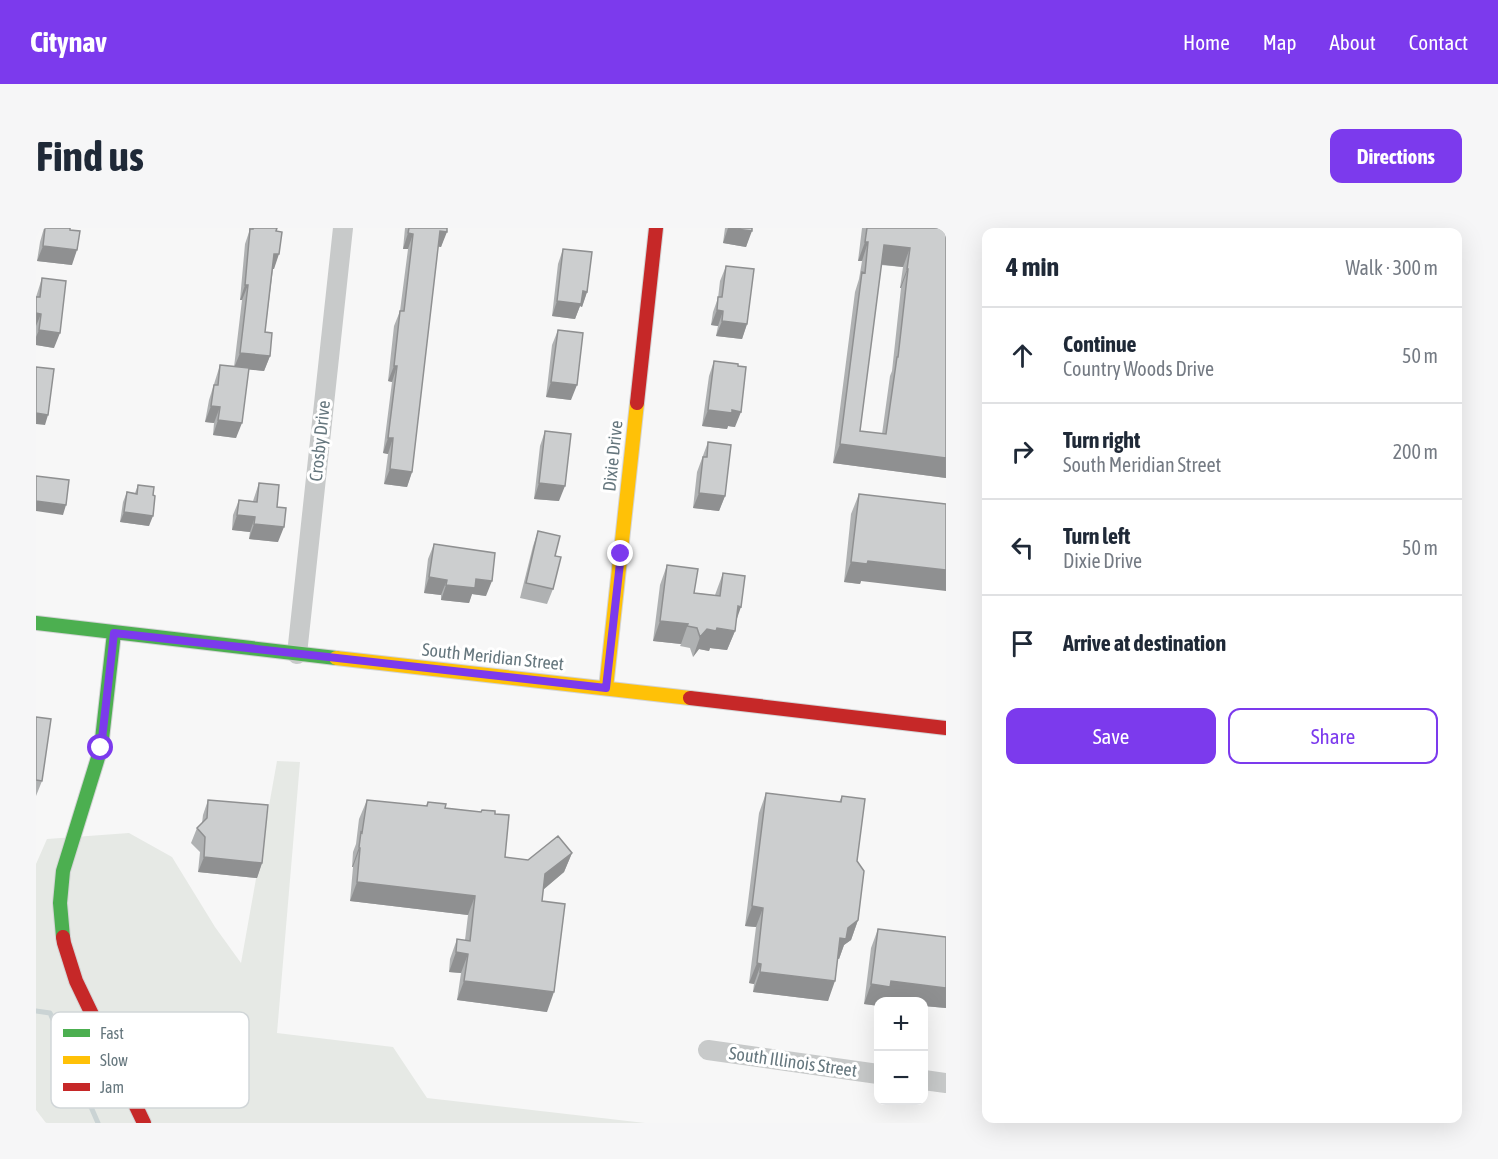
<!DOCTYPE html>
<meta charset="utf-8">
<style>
body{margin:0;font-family:"Asap Condensed",sans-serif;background:#f6f6f7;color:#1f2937}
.controls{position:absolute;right:18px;bottom:18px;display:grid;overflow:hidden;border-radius:12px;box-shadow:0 6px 24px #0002}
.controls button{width:54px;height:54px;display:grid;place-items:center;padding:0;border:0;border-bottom:2px solid #e0e1e3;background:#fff;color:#1f2937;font:30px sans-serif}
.stop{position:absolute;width:18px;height:18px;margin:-14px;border:4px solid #7c3aed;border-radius:50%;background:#fff}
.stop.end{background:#7c3aed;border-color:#fff;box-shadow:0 2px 6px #0008}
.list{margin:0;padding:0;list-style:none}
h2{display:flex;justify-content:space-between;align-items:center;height:78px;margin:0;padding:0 24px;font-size:26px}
h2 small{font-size:20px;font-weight:400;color:#747a83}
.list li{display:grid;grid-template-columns:39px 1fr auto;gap:18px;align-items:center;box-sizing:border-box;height:96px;padding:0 24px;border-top:2px solid #e0e1e3}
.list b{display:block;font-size:22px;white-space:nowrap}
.list p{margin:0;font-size:20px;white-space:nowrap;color:#747a83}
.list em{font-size:20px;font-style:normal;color:#747a83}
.actions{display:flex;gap:12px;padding:18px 24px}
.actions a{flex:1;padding:14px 0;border:2px solid #7c3aed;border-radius:12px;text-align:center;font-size:21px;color:#7c3aed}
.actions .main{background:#7c3aed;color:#fff}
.icon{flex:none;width:33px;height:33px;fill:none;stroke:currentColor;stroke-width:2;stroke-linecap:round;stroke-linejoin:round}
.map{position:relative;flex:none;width:910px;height:895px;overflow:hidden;border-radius:12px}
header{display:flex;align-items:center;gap:36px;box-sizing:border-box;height:84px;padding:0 30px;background:#7c3aed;color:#fff}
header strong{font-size:28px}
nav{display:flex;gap:33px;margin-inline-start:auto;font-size:21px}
.intro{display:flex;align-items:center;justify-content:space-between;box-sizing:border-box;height:144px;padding:0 36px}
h1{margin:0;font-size:42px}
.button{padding:15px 27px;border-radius:12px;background:#7c3aed;color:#fff;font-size:21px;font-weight:700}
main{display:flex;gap:36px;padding:0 36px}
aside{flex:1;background:#fff;border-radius:12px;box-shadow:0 6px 24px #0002}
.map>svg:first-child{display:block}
</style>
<header>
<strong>Citynav</strong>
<nav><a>Home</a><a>Map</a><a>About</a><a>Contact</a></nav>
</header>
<div class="intro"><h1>Find us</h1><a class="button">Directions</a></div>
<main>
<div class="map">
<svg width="910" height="895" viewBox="0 0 910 895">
<rect width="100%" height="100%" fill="#f7f7f7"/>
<path fill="#e6e9e5" d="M241,533L264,534L241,805L357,819L391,870L609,895H10L0,882V636L11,611L93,605L136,629L179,699L205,735Z"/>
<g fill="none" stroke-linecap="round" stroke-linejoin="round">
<path stroke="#cad3d4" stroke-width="5" d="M0,783L14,785L62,895"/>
<g stroke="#d3d4d5" stroke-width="16">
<path id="fast" d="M0,395L300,430
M27,709L24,675L27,643L65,520L78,405"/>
</g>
<g stroke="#d3d4d5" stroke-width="16">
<path id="slow" d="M300,430L654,470
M570,460L601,175"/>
</g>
<g stroke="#d3d4d5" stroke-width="16">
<path id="jam" d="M601,175L620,0
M654,470L910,500
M27,709L28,715L40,753L108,895"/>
</g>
<path stroke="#c8caca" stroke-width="20" d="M261,426L307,0
M672,822L842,846
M888,852L910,855"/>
<use href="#fast" stroke="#4caf50" stroke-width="14"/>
<use href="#slow" stroke="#ffc107" stroke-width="14"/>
<use href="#jam" stroke="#c62828" stroke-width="14"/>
</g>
<path fill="#afb1b2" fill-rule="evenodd" d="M8,0H34L36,37L1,33L4,14Z
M213,0H241L238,41H237L229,104L234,128L228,143L212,141L200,210L177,207L178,195L169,194L173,172L184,137L198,139L206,72H204L209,16L213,4Z
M369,0H411L405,19L402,18L376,244L371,259L348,256L352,226L347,225L356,154L352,153L358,98L364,83L372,21H367Z
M689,0H716L710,19L687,15Z
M826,0H910V250L797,235L819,64L823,51L826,33H822ZM845,37L867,39L864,60H865L856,143L854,148L846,206L824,203Z
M527,21L551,64L546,79L544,78L539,91L516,88L522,36Z
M690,38L711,96L706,111L680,108L682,98L675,97L677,84L682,70L684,53Z
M6,50L18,120L0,117V69Z
M522,102L535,172L510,169L516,117Z
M678,133L699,199L692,198L691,201L666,198L673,148Z
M509,203L523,273L498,271L504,218Z
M672,214L689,268L683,283L657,280L661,244Z
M223,255L241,279L242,314L213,311L214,304L196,302L197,287L203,272L217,273Z
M102,257L117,267L113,298L84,294L87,274L91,264L99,265Z
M823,266L825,353L824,356L808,354L815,286Z
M502,303L519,328L517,361L511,376L484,370L497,318Z
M398,316L450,368L436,366L433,375L405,372V367L388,365L392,331Z
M631,337L658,365L679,367L687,345L700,394L699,403L691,422L674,420L673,423L663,421L657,429L654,420L644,418L645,416L617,413L624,357Z
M0,489L6,553L0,568Z
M730,565L803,574L806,568L821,633L822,692L815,712L808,717L803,731L802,730L792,773L717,764L718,756L713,755L720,699L709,698L723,585Z
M172,572L226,635L221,650L162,644L164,624L155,615L161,600L166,595L167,587Z
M331,572L390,578L392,574L409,580L459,586L469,629L492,632L536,625L528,644L507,662L506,673L511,784L421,772L425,745L413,744L414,731L421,711L429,712L432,687L314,673L317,639H316L317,624L320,616L323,591Z
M842,701L910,780L888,778V774L849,773L848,774H843V778L828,776L835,720Z"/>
<path fill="#8f9091" d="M692,0L716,3L710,19L687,15Z
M404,3L411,4L405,19L398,18Z
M372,5L377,6L372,21H367Z
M829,14H832L826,33H822Z
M848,17L874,20L867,39L841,36Z
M7,18L41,22L36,37L1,33Z
M238,26H243L238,41H233Z
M871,41H872L865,60H864Z
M209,57H212L206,72H204Z
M547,63L551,64L546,79L544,78L539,91L516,88L521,73Z
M681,82L687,83L682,98L675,97Z
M0,85L5,86L0,98Z
M686,93L711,96L706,111L680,108Z
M3,102L24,105L18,120L0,117V109Z
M204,125L234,128L228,143L198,140Z
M358,138H361L356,154L352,153Z
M515,154L541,157L535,172L510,169Z
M175,178L184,179L178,195L169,194Z
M672,182H696L705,184L699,199L692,198L691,201L666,198Z
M0,185L12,187L9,197L0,196Z
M182,192L206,195L200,210L177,207Z
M352,210H357L352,226L347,225Z
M804,216L910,230V250L797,235Z
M354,241L376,244L371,259L348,256Z
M503,255L529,258L523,273L498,271Z
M663,265L689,268L683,283L657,280Z
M0,273L30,277L27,287L0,283Z
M88,284L117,288L113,298L84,294Z
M201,287L219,289L214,304L196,302Z
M218,296L248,299L242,314L213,311Z
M832,333L910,342V363L825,353L824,356L808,354L815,334Z
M393,349L411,352L405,367L388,365Z
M440,351L456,353L450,368L436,366L433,375L405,372L410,357Z
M702,378L705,379L698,399Z
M624,393L652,396L645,416L617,413Z
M681,400L699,403L691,422L674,420L673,423L663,421L657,429L664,409L671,401Z
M323,619L324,620L317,639H316Z
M536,625L528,644L502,666L509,646Z
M168,629L226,635L221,650L162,644Z
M321,654L439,668L432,687L314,673Z
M716,678L727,680L720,699L709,698Z
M822,692L815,712L808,717L803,731L797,730L804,710L812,700Z
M420,724L432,726L425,745L413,744Z
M721,735L725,736L718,756L713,755Z
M724,744L799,753L792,773L717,764Z
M428,753L518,764L511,784L421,772Z
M855,753L910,760V780L888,778V774L849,773L848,774H843V778L828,776L835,756Z"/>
<path fill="#cccecf" stroke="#8f9091" stroke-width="1.5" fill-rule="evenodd" d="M9,0H34V2L44,3L41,22L7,18Z
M217,0H241L240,3L246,4L243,26H238L229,104L236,105L234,128L204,125L212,57H209L214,1H217Z
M373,0H411V4L404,3L376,244L354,241L357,210H352L361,138H358L364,83H368L377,6L372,5Z
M692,0H716V3Z
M831,0H910V230L804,216L826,44L829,45L832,14H829ZM848,17L874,20L871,41H872L862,129H861L850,206L824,203Z
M527,21L556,24L551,64L547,63L545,76L521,73Z
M690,38L718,41L711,96L686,93L687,83L681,82L682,69H686Z
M6,50L30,53L24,105L3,102L5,86L0,85V69H4Z
M522,102L547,105L541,157L515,154Z
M678,133L702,136V138L710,139L705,184L696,182V185L672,182Z
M184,137L213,140L206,195L182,192L184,179L175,178L178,157H182Z
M0,139L18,141L12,187L0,185Z
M509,203L535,206L529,258L503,255Z
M672,214L695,217L689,268L663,265L667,229H671Z
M0,248L33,252L30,277L0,273Z
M223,255L243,257L241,279L250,280L248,299L218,296L219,289L201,287L203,272L221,274Z
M102,257L118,259L117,267L119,268L117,288L88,284L91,264L101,266Z
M823,266L910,276V342L832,333L831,336L815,334Z
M502,303L524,308L519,328L525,329L517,361L490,355Z
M398,316L459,325L456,353L440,351L439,360L410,357L411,352L393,349Z
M631,337L662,341L658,365L684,368L687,345L709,348L705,379L702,378L699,403L681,400L680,403L671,401L664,409L661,400L651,398L652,396L624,393Z
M0,489L15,491L6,553L0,552Z
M730,565L805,574L806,568L829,571L821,633L828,643L822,692L812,700L810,711L804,710L799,753L724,744L725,736L721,735L727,680L716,678Z
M172,572L232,577L226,635L168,629L169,609L161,600L171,590Z
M331,572L391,578L392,574L410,576L409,580L445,584L446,582L459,583V586L473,587L469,629L492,632L522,608L536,625L509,646L506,673L529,676L518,764L428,753L432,726L420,724L421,711L434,713L439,668L321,654L324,620L323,619L325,604L326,605Z
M842,701L910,709V760L855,753L854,759L835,756Z"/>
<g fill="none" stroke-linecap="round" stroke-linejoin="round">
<path stroke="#7c3aed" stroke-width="8" d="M65,520L78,405L570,460L585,326"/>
</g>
<g text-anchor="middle" stroke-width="6" stroke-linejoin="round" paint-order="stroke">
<g font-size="18" fill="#66777e" stroke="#fff">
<text transform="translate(284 213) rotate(-84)" y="6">Crosby Drive</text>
<text transform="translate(577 228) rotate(-84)" y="6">Dixie Drive</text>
<text transform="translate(457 429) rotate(6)" y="6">South Meridian Street</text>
<text transform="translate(757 834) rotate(8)" y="6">South Illinois Street</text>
</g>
</g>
<rect x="15" y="784" width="198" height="96" rx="9" fill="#fff" stroke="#d1d6d8" stroke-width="1.5"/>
<rect x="27" y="801" width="27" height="8" fill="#4caf50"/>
<rect x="27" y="828" width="27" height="8" fill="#ffc107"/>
<rect x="27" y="855" width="27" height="8" fill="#c62828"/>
<g font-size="16" fill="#66777e">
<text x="64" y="811">Fast</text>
<text x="64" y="838">Slow</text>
<text x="64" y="865">Jam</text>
</g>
</svg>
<div class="controls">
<button>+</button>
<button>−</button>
</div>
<div class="stop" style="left:65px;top:520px"></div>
<div class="stop end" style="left:585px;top:326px"></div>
</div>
<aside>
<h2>4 min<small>Walk · 300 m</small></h2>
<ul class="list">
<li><svg class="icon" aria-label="ahead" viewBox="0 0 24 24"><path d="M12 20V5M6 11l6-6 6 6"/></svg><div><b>Continue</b><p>Country Woods Drive</p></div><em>50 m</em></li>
<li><svg class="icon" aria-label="right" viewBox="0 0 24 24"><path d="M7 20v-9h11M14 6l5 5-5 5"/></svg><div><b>Turn right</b><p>South Meridian Street</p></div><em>200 m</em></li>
<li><svg class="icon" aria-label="left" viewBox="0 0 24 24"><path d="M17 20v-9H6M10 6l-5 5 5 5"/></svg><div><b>Turn left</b><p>Dixie Drive</p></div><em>50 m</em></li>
<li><svg class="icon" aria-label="arrive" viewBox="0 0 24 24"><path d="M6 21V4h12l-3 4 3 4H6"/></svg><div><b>Arrive at destination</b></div></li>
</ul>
<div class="actions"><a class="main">Save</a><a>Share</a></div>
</aside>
</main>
